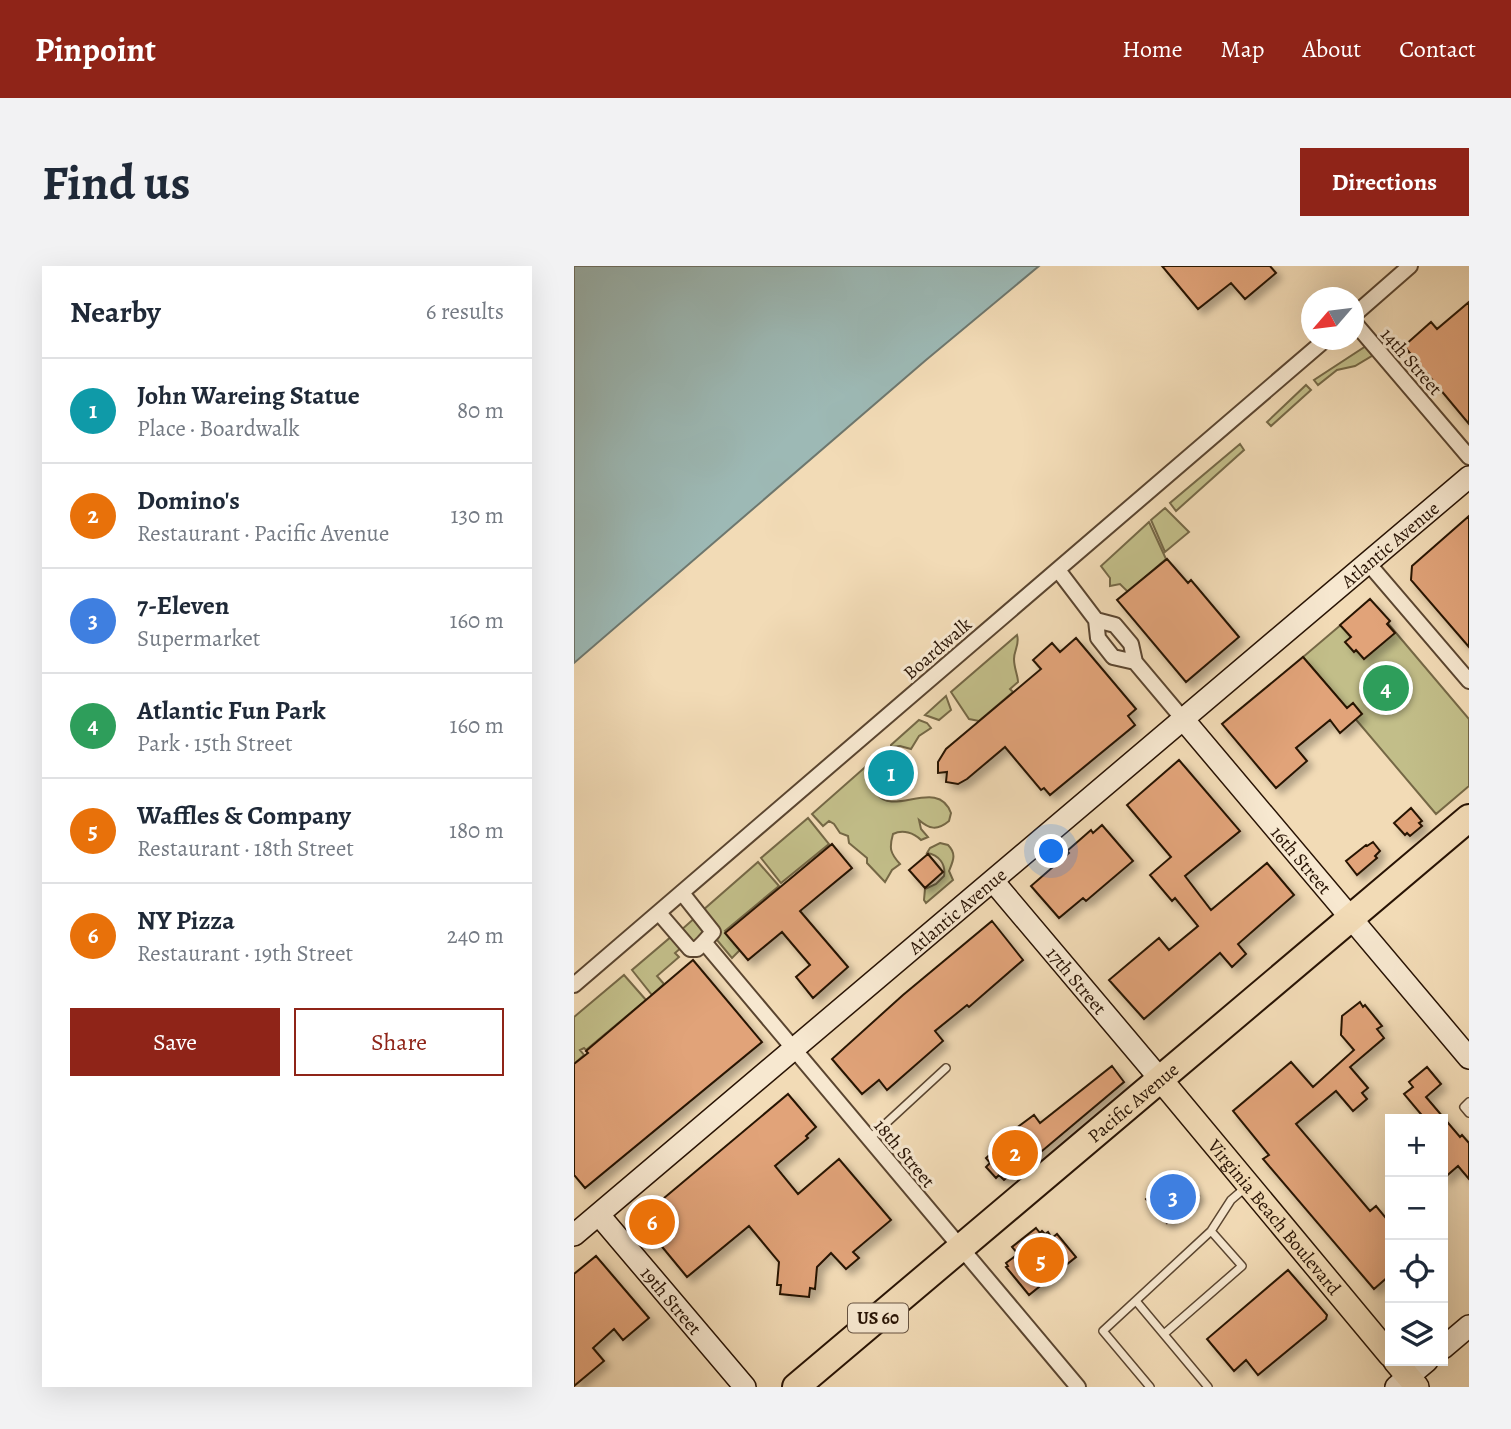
<!DOCTYPE html>
<meta charset="utf-8">
<style>
body{margin:0;font-family:Alegreya,serif;background:#f2f2f3;color:#1f2937}
.controls{position:absolute;right:21px;bottom:21px;display:grid;overflow:hidden;border-radius:0px;box-shadow:0 7px 28px #0002}
.controls button{width:63px;height:63px;display:grid;place-items:center;padding:0;border:0;border-bottom:2px solid #e0e1e3;background:#fff;color:#1f2937;font:35px sans-serif}
.compass{position:absolute;left:727px;top:21px;width:63px;height:63px;border-radius:50%;background:#fff;box-shadow:0 7px 28px #0002;rotate:242deg}
.you{position:absolute;left:478px;top:586px;width:24px;height:24px;margin:-18px;border:5px solid #fff;border-radius:50%;background:#1a73e8;box-shadow:0 0 0 10px #1a73e833}
.badge{display:grid;place-items:center;width:46px;height:46px;border-radius:50%;background:#8f2418;color:#fff;font-size:23px;font-weight:700}
.pin{position:absolute;translate:-50% -50%;border:4px solid #fff;box-shadow:0 2px 7px #0006}
.list{margin:0;padding:0;list-style:none}
h2{display:flex;justify-content:space-between;align-items:center;height:91px;margin:0;padding:0 28px;font-size:30px}
h2 small{font-size:23px;font-weight:400;color:#747a83}
.list li{display:grid;grid-template-columns:46px 1fr auto;gap:21px;align-items:center;box-sizing:border-box;height:105px;padding:0 28px;border-top:2px solid #e0e1e3}
.list b{display:block;font-size:26px;white-space:nowrap}
.list p{margin:0;font-size:23px;white-space:nowrap;color:#747a83}
.list em{font-size:23px;font-style:normal;color:#747a83}
.actions{display:flex;gap:14px;padding:21px 28px}
.actions a{flex:1;padding:16px 0;border:2px solid #8f2418;border-radius:0px;text-align:center;font-size:24px;color:#8f2418}
.actions .main{background:#8f2418;color:#fff}
.icon{flex:none;width:38px;height:38px;fill:none;stroke:currentColor;stroke-width:2;stroke-linecap:round;stroke-linejoin:round}
.map{position:relative;flex:none;width:895px;height:1121px;overflow:hidden;border-radius:0px}
header{display:flex;align-items:center;gap:42px;box-sizing:border-box;height:98px;padding:0 35px;background:#8f2418;color:#fff}
header strong{font-size:33px}
nav{display:flex;gap:38px;margin-inline-start:auto;font-size:24px}
.intro{display:flex;align-items:center;justify-content:space-between;box-sizing:border-box;height:168px;padding:0 42px}
h1{margin:0;font-size:49px}
.button{padding:18px 32px;border-radius:0px;background:#8f2418;color:#fff;font-size:24px;font-weight:700}
main{display:flex;gap:42px;padding:0 42px}
aside{flex:1;background:#fff;border-radius:0px;box-shadow:0 7px 28px #0002}
.map>svg:first-child{display:block}
</style>
<header>
<strong>Pinpoint</strong>
<nav><a>Home</a><a>Map</a><a>About</a><a>Contact</a></nav>
</header>
<div class="intro"><h1>Find us</h1><a class="button">Directions</a></div>
<main>
<aside>
<h2>Nearby<small>6 results</small></h2>
<ul class="list">
<li><span class="badge" style="background:#0f9aa8">1</span><div><b>John Wareing Statue</b><p>Place · Boardwalk</p></div><em>80 m</em></li>
<li><span class="badge" style="background:#e8710a">2</span><div><b>Domino's</b><p>Restaurant · Pacific Avenue</p></div><em>130 m</em></li>
<li><span class="badge" style="background:#3f7fe0">3</span><div><b>7-Eleven</b><p>Supermarket</p></div><em>160 m</em></li>
<li><span class="badge" style="background:#2e9e5b">4</span><div><b>Atlantic Fun Park</b><p>Park · 15th Street</p></div><em>160 m</em></li>
<li><span class="badge" style="background:#e8710a">5</span><div><b>Waffles &amp; Company</b><p>Restaurant · 18th Street</p></div><em>180 m</em></li>
<li><span class="badge" style="background:#e8710a">6</span><div><b>NY Pizza</b><p>Restaurant · 19th Street</p></div><em>240 m</em></li>
</ul>
<div class="actions"><a class="main">Save</a><a>Share</a></div>
</aside>
<div class="map">
<svg width="895" height="1121" viewBox="0 0 895 1121">
<defs>
<filter id="shadow"><feDropShadow dx="5.5" dy="5.5" stdDeviation="3.5" flood-color="#0004"/></filter>
</defs>
<rect width="100%" height="100%" fill="#f2dbb6"/>
<filter id="stains"><feTurbulence type="fractalNoise" baseFrequency=".00286" numOctaves="4"/><feColorMatrix values="0 0 0 0 .2 0 0 0 0 .09 0 0 0 0 .02 0 0 0 .5 -.17"/></filter>
<radialGradient id="worn" r=".72"><stop offset=".6" stop-color="#630" stop-opacity="0"/><stop offset="1" stop-color="#630" stop-opacity=".3"/></radialGradient>
<path fill="#c2be89" stroke="#756846" stroke-width="2" d="M792,80L801,88L781,100L763,104L744,119L740,114Z
M732,119L737,124L697,160L693,156Z
M666,178L670,184L602,245L596,237Z
M591,242L615,266L591,286L577,254Z
M575,256L592,293L554,326L546,318L536,320V312L527,300Z
M795,335L895,453V520L862,548L729,391Z
M443,369C446,378 440,384 440,393C440,402 444,410 444,416L436,423L439,426L405,455L395,453L377,426Z
M372,430L377,444L365,454L351,449Z
M345,454L353,457L357,462L345,470L337,483L326,480L317,481V479Z
M325,492L333,495L338,520L328,524L317,521L311,508L313,500Z
M297,496C299,506 296,518 303,528C319,551 364,511 377,547L375,555C363,565 355,563 345,554L347,563L354,571L347,574C340,567 329,563 319,568C315,582 316,587 326,598L318,604L311,616L293,597V592L275,577L274,570L266,567L260,558L255,555L249,560L238,548Z
M234,552L255,578L207,617L187,592Z
M366,577L374,579C383,588 379,595 375,605L379,614L352,637L350,634L351,623L362,618L370,610C372,598 365,589 353,587L356,582Z
M184,596L205,620L151,665L166,684L158,692L143,674L145,670L128,645Z
M123,650L133,665L121,677H116L106,665Z
M98,670L108,681L101,687L105,691L83,710L90,718L78,729L58,704Z
M50,709L72,734L12,784L10,782L6,784L10,789L0,798V751Z"/>
<path fill="#9db9b5" stroke="#6e776e" stroke-width="2" d="M0,0H465L352,94L0,397Z"/>
<path fill="#e1a379" stroke="#281304" stroke-width="2" filter="url(#shadow)" d="M588,0H696L702,7L671,33L657,17L624,43Z
M895,36V158L830,80L857,56L863,63Z
M895,250V381L837,314L838,300Z
M593,293L614,317L617,314L665,371L612,416L543,334Z
M796,333L816,355L813,358L821,367L790,393L782,384L780,386L771,376L777,371L766,359Z
M502,372L562,443L554,450L561,459L476,529L470,522L467,524L431,481L393,513L384,518L372,516L373,506L364,507V496L372,483L467,403L459,394L478,377L486,386Z
M729,391L773,442L779,437L788,448L766,467L756,454L722,482L733,495L702,522L648,458Z
M605,494L666,565L611,610L637,644L693,597L720,629L664,678L672,688L658,701L646,687L570,753L535,714L585,672L595,684L624,660L601,632L598,635L576,609L597,591L553,539Z
M837,542L848,555L845,557L848,560L836,570L833,567L831,569L820,557Z
M528,559L559,595L512,635L509,632L485,652L457,620L495,587L493,585L517,564L519,567Z
M799,576L806,585L801,590L803,592L783,609L772,595L792,579L793,580Z
M258,578L278,602L226,645L274,701L239,732L222,711L236,699L208,666L174,694L151,667Z
M354,588L369,606L351,622L335,604Z
M418,655L449,694L395,741L393,739L361,765L369,775L313,824L305,814L288,828L258,793L329,729Z
M119,694L188,776L11,922L0,909V798L14,787L12,785Z
M786,736L789,741L791,739L808,760L803,763L810,772L776,801L794,822L788,827L793,833L779,845L762,825L722,858L796,945L802,940L816,957V1009L800,1023L689,893L695,889L659,845L717,796L739,821L780,784L767,769L768,750Z
M538,800L550,816L449,901L448,899L430,914L425,909L422,912L412,901L416,897L412,892L429,877L426,874L460,849L466,857Z
M853,801L867,818L852,831L886,871L888,869L895,877V913L884,900L869,913V853H851L830,828L839,821L835,816Z
M214,828L242,861L232,870L234,872L201,900L224,928L265,893L317,954L279,986L285,992L272,1003L257,987L243,1001L241,1023L236,1022L235,1031L206,1028L207,1019H203L205,996L175,960L113,1011L70,959L71,948Z
M605,906L625,930L593,957L572,933Z
M462,962L466,967L468,965L471,968L474,966L478,972L483,968L502,991L455,1029L432,1001L434,1000L432,997L444,988L438,981Z
M22,990L75,1052L49,1074L40,1063L19,1082L30,1095L0,1120V1008Z
M714,1004L753,1049L752,1053L684,1109L672,1094L660,1105L633,1073Z"/>
<g fill="none" stroke-linecap="round" stroke-linejoin="round">
<g stroke="#5a4530" stroke-width="10">
<path id="lane" d="M895,836L890,841L895,847
M295,873L372,802
M562,1035L634,1121
M590,1068L668,1000L637,965
M576,1121L529,1065L637,965L657,934L671,922"/>
</g>
<g stroke="#5a4530" stroke-width="18">
<path id="street" d="M757,31L758,32
M780,49L836,0
M780,56L895,191
M794,297L895,415
M484,304L522,354L524,372L539,391L561,396
M522,354L541,359L557,378L561,396L609,453
M108,627L139,666L130,676L504,1121
M85,647L116,683H123L130,676
M0,719L751,74"/>
</g>
<g stroke="#281304" stroke-width="24">
<g id="secondary">
<path id="s1" d="M609,453L895,792"/>
<path id="s2" d="M419,615L587,814"/>
<path id="s3" d="M25,949L171,1121"/>
<path id="s4" d="M0,969L895,211"/>
<path d="M869,1082L895,1060"/>
<path d="M822,1121L853,1095"/>
</g>
</g>
<g stroke="#281304" stroke-width="26">
<g id="primary">
<path id="s5" d="M587,814L816,1089"/>
<path d="M821,1095L843,1121"/>
</g>
</g>
<g stroke="#281304" stroke-width="30">
<g id="highway">
<path id="s6" d="M222,1121L895,552"/>
</g>
</g>
<use href="#lane" stroke="#f7e8d0" stroke-width="7"/>
<use href="#street" stroke="#f7e8d0" stroke-width="14"/>
<use href="#secondary" stroke="#f7e8d0" stroke-width="21"/>
<use href="#primary" stroke="#f2dbb6" stroke-width="23"/>
<use href="#highway" stroke="#f2dbb6" stroke-width="26"/>
</g>
<g text-anchor="middle" stroke-width="6" stroke-linejoin="round" paint-order="stroke">
<rect fill="#f7e8d0" stroke="#665341" stroke-width="2" x="274" y="1037.5" width="60" height="29" rx="5"/>
<g font-size="18" font-weight="bold" fill="#281304">
<text x="304" y="1058">US 60</text>
</g>
<g font-size="19" fill="#281304" stroke="#f7e8d0">
<text transform="translate(838 95) rotate(49)" y="7">14th Street</text>
<text dy="7" stroke="none"><textPath href="#s4" startOffset="1069">Atlantic Avenue</textPath></text>
<text transform="translate(363 382) rotate(-41)" y="7">Boardwalk</text>
<text dy="7" stroke="none"><textPath href="#s1" startOffset="184">16th Street</textPath></text>
<text dy="7" stroke="none"><textPath href="#s4" startOffset="502">Atlantic Avenue</textPath></text>
<text dy="7" stroke="none"><textPath href="#s2" startOffset="130">17th Street</textPath></text>
<text dy="7" stroke="none"><textPath href="#s6" startOffset="441">Pacific Avenue</textPath></text>
<text transform="translate(331 887) rotate(50)" y="7">18th Street</text>
<text dy="7" stroke="none"><textPath href="#s5" startOffset="178">Virginia Beach Boulevard</textPath></text>
<text dy="7" stroke="none"><textPath href="#s3" startOffset="112">19th Street</textPath></text>
</g>
</g>
<rect width="100%" height="100%" filter="url(#stains)"/>
<rect width="100%" height="100%" fill="url(#worn)"/>
</svg>
<div class="controls">
<button>+</button>
<button>−</button>
<button><svg class="icon" aria-label="locate" viewBox="0 0 24 24"><circle cx="12" cy="12" r="6"/><path d="M12 2v4M12 18v4M2 12h4M18 12h4"/></svg></button>
<button><svg class="icon" aria-label="layers" viewBox="0 0 24 24"><path d="M12 4l9 5-9 5-9-5zM3 14l9 5 9-5"/></svg></button>
</div>
<svg class="compass" viewBox="-18 -18 36 36"><path d="M0-13l5 13h-10z" fill="#e53935"/><path d="M0 13l5-13h-10z" fill="#747a83"/></svg>
<div class="you"></div>
<div class="pin badge" style="left:317px;top:507px;background:#0f9aa8">1</div>
<div class="pin badge" style="left:441px;top:887px;background:#e8710a">2</div>
<div class="pin badge" style="left:599px;top:931px;background:#3f7fe0">3</div>
<div class="pin badge" style="left:812px;top:422px;background:#2e9e5b">4</div>
<div class="pin badge" style="left:467px;top:994px;background:#e8710a">5</div>
<div class="pin badge" style="left:78px;top:956px;background:#e8710a">6</div>
</div>
</main>
